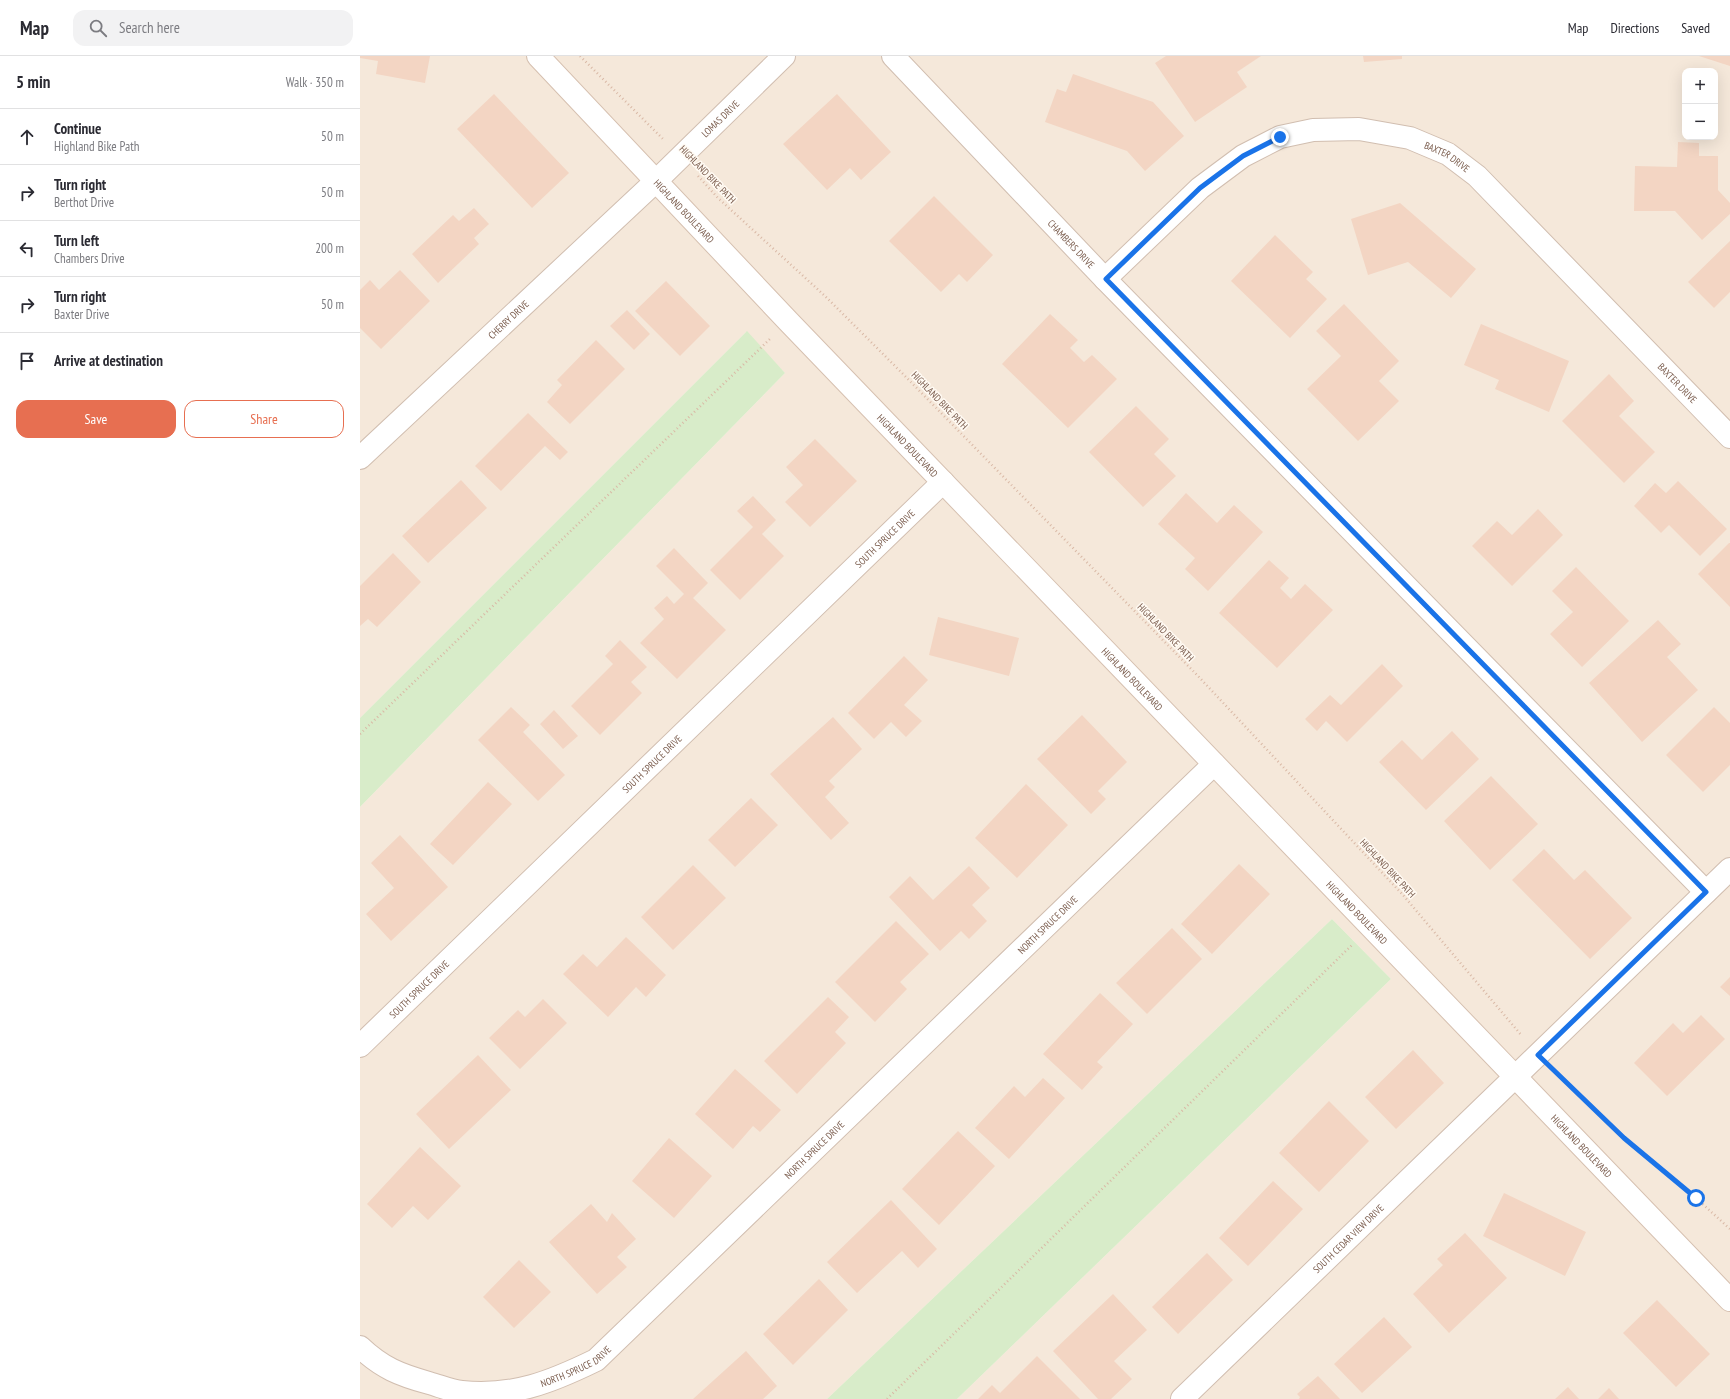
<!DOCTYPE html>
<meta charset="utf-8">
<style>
body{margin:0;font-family:"PT Sans Narrow",sans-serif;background:#f2f2f3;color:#2b2b33}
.controls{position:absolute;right:12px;top:12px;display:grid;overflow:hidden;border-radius:8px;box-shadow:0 4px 16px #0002}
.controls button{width:36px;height:36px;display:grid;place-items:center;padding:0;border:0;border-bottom:1px solid #e1e1e2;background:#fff;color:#2b2b33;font:20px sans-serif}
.stop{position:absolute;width:12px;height:12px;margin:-9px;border:3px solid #1a73e8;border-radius:50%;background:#fff}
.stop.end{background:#1a73e8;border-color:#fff;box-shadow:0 1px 4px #0008}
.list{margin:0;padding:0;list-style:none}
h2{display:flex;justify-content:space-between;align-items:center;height:52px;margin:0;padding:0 16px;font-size:17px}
h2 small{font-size:13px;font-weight:400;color:#7c7c81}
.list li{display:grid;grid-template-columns:26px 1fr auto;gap:12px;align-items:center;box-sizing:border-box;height:56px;padding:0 16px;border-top:1px solid #e1e1e2}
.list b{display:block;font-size:15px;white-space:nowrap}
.list p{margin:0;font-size:13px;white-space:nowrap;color:#7c7c81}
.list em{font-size:13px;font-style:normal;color:#7c7c81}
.actions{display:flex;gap:8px;padding:12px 16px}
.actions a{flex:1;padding:9px 0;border:1px solid #e76f51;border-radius:12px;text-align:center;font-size:14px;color:#e76f51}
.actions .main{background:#e76f51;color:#fff}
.icon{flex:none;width:22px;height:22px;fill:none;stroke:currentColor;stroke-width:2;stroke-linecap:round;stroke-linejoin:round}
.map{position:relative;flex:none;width:1370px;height:1343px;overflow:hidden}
header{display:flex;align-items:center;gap:24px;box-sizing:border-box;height:56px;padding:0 20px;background:#fff;border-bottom:1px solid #e1e1e2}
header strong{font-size:19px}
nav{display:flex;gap:22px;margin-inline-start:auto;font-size:14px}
.search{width:280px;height:36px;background:#f2f2f3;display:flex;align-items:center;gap:10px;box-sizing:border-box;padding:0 14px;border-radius:12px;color:#7c7c81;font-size:15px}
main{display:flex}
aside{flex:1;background:#fff}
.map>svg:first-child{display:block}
</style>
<header>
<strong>Map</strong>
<div class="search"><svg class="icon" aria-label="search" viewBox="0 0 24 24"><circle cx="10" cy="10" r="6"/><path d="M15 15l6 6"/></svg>Search here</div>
<nav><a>Map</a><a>Directions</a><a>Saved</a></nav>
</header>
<main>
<aside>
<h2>5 min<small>Walk · 350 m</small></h2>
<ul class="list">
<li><svg class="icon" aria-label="ahead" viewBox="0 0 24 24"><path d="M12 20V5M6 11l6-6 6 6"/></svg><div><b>Continue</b><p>Highland Bike Path</p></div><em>50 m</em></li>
<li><svg class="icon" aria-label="right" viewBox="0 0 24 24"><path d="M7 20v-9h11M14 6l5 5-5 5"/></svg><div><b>Turn right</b><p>Berthot Drive</p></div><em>50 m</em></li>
<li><svg class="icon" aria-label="left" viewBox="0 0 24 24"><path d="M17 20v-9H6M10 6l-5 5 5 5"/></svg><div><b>Turn left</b><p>Chambers Drive</p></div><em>200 m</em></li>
<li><svg class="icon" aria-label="right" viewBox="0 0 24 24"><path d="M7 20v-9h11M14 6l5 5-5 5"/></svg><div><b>Turn right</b><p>Baxter Drive</p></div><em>50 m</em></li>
<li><svg class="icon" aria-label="arrive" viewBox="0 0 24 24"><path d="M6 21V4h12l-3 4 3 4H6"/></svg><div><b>Arrive at destination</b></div></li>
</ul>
<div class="actions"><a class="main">Save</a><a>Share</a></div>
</aside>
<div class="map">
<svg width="1370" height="1343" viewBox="0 0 1370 1343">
<rect width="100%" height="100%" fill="#fdf6ec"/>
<path fill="#f5e8da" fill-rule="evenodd" d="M0,0H1370V1343H597L1031,923L972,863L467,1343H0V751L425,317L386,276L0,662ZM1325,15H1355V81H1325Z"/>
<path fill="#d8ecc9" d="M387,275L425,317L0,751V662Z
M972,863L1031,923L597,1343H467Z"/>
<path fill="#f3d5c3" d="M0,0H70L65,27L16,18L18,5L0,2Z
M806,0H901L877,16L887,31L835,66L795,7Z
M1003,0H1042V3L1004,6Z
M1339,0H1370V10Z
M713,18L793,46L824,80L785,115L767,95L685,66L697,33L706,36Z
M134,38L209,117L172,152L97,73Z
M477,38L531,96L501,124L490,112L467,134L423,88Z
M1318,86L1339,87V100H1358V134L1370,147V158L1342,184L1315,155H1274L1275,110L1317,111Z
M574,140L633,199L607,226L599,218L581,236L529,185Z
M1040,147L1116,213L1091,242L1048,206L1008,219L991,163Z
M114,152L129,168L114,182L119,188L78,227L52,198L93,159L99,165Z
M915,179L953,216L946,223L967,243L930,282L871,225Z
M1370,185V236L1354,252L1328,226Z
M40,214L70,245L21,293L0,272V234L10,224L19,234Z
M306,225L350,270L320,300L275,255Z
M984,248L1039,305L1019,325L1039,345L998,385L947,333L981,300L956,275Z
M267,254L290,278L274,294L250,270Z
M690,258L718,284L710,292L724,306L732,299L757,323L708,372L642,308Z
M1121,268L1209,305L1189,356L1135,333L1139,324L1104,309Z
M236,284L265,313L210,368L187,346L202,329L197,324Z
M1249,318L1274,345L1259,360L1295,396L1264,427L1202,365Z
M776,350L809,383L794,398L816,420L783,451L729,396Z
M168,357L208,396L200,404L185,390L141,435L115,410Z
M455,383L497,425L450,471L425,446L443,429L426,411Z
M101,424L127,452L68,507L42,480Z
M1318,425L1367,473L1340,500L1309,469L1301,477L1274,450L1295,427L1306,437Z
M826,437L857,467L874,449L903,476L848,535L825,513L835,502L798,468Z
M393,440L416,464L402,478L424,500L380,544L350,514L393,471L377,455Z
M1178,453L1203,479L1152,530L1112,490L1137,465L1152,479Z
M1369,487H1370V551L1338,518Z
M314,492L348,527L333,542L366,574L317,623L280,587L304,563L294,552L307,540L314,548L324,538L296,510Z
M33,497L61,526L17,571L8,563L0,570V530Z
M909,504L929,522L920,532L931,543L945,528L973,554L917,612L859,557Z
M1216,511L1269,565L1222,611L1190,578L1213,556L1192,535Z
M578,561L659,582L649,620L569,599Z
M1298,564L1321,588L1307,601L1338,634L1282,686L1229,627Z
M260,584L287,611L271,626L282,637L240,679L211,650L253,608L245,600Z
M544,600L568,624L544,649L562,665L546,681L531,666L514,683L488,657Z
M1022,608L1043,630L987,686L966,665L957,675L945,663L970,639L981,649Z
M151,651L170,669L163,676L205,719L178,745L118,684Z
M1354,651L1370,667V709L1343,736L1306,699Z
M194,654L218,680L203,693L180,668Z
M722,659L767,706L738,735L746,743L731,758L677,703Z
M473,661L502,693L469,725L475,731L465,741L489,767L471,784L410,718Z
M1092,675L1119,703L1066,754L1019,706L1042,684L1062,704Z
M1131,720L1178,768L1130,814L1084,765Z
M128,726L152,748L93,809L70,788Z
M666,728L708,769L657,822L615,782Z
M391,742L418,769L375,811L348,784Z
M40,779L88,831L31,885L6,858L34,832L11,807Z
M1184,793L1214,824L1225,814L1272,862L1230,903L1152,824Z
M879,808L910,838L852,898L821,868Z
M333,809L366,842L313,894L281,861Z
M609,810L630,832L612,849L627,865L609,883L601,875L580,895L529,841L550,820L573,844Z
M536,865L569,898L540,926L547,933L515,966L475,926Z
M812,872L842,903L787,958L756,927Z
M266,881L306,919L286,941L276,931L248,961L203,918L223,898L237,911Z
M1370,921V940L1360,931Z
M740,937L773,968L737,1006L743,1011L722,1034L683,998Z
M468,941L489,961L475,976L486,987L437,1038L404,1005Z
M183,943L207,967L160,1013L129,982L158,954L165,961Z
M1341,959L1365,983L1307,1040L1274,1007L1313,967L1323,977Z
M1053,994L1084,1027L1036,1073L1005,1041Z
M118,999L151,1034L89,1093L56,1058Z
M375,1013L421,1054L400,1076L393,1070L373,1093L335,1058Z
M683,1022L705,1042L649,1103L615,1072L654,1030L665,1041Z
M969,1045L1009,1085L959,1136L919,1097Z
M598,1075L635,1110L579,1169L542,1133Z
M309,1082L352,1120L314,1162L272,1125Z
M60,1091L101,1130L68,1164L53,1150L32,1172L7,1148Z
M913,1125L943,1153L888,1210L859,1182Z
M1144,1137L1226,1176L1205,1220L1123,1180Z
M531,1144L577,1193L558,1212L542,1195L497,1237L467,1206Z
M231,1148L247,1166L252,1157L276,1183L257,1201L267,1211L237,1238L189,1186Z
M1105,1177L1147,1222L1089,1277L1053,1238L1083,1209L1077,1203Z
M847,1197L873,1224L818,1278L792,1251Z
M159,1204L191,1236L154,1272L123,1241Z
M459,1223L488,1254L433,1309L403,1278Z
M753,1238L787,1274L754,1305L772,1323L751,1343H738L693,1295Z
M1297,1244L1350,1298L1316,1331L1263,1277Z
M1024,1261L1052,1291L1002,1337L974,1308Z
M386,1295L417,1330L403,1343H333Z
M677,1300L720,1343H618L632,1329L640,1337Z
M958,1320L980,1343H939L940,1341L937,1338Z
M1208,1331L1219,1343H1195Z
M1249,1332L1259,1343H1238Z"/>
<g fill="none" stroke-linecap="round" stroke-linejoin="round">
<g stroke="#d1beb0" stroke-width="24">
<g id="street">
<path id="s1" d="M533,0L745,223L1346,836"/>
<path id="s2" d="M745,223L840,132L883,100L920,81L953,74L999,73L1050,82L1088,98L1117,120L1370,381"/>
<path id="s3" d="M0,402L296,125L424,0"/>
<path id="s4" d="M0,990L583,426"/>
<path id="s5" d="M0,1291C22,1312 40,1319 69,1327C80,1330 91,1335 102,1336C154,1341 191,1326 236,1304L854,708"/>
<path id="s6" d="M822,1343L1370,813"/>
</g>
</g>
<g stroke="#d6c0b0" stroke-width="24">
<g id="secondary">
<path id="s7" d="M178,0L428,265L1370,1244"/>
</g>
</g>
<path stroke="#d9b8a5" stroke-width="2.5" stroke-dasharray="1 3" stroke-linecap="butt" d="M220,0L303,83
M338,120L358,142L465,240L543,318L838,620L1043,839L1162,980
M0,678L410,283
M1197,1017L1264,1082L1336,1142L1370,1173
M527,1343L993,888"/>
<use href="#street" stroke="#fff" stroke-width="22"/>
<use href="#secondary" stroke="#fff" stroke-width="22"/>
</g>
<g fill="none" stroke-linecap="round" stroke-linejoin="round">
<path stroke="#1a73e8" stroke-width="5" d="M920,81L883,100L840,132L746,223L1346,836L1178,999L1264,1082L1336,1142"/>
</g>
<g text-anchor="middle" stroke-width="3" stroke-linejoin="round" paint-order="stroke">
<g font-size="10" fill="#7a5c4d" stroke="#fffaf3">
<text dy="4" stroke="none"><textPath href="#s3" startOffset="495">LOMAS DRIVE</textPath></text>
<text dy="4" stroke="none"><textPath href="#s2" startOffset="400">BAXTER DRIVE</textPath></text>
<text transform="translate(348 118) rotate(46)" y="4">HIGHLAND BIKE PATH</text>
<text dy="4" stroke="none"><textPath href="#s7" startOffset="213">HIGHLAND BOULEVARD</textPath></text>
<text dy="4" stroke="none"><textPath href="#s1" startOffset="259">CHAMBERS DRIVE</textPath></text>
<text dy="4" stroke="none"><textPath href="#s3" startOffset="203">CHERRY DRIVE</textPath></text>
<text dy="4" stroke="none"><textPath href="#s2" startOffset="724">BAXTER DRIVE</textPath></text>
<text transform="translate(580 344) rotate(46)" y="4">HIGHLAND BIKE PATH</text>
<text dy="4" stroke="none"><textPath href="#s7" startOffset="537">HIGHLAND BOULEVARD</textPath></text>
<text dy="4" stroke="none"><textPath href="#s4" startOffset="730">SOUTH SPRUCE DRIVE</textPath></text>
<text transform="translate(806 576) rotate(46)" y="4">HIGHLAND BIKE PATH</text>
<text dy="4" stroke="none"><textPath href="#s7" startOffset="861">HIGHLAND BOULEVARD</textPath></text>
<text dy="4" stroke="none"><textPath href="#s4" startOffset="406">SOUTH SPRUCE DRIVE</textPath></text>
<text transform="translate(1028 812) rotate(47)" y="4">HIGHLAND BIKE PATH</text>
<text dy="4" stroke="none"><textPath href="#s7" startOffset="1185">HIGHLAND BOULEVARD</textPath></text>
<text dy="4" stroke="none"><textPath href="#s5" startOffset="880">NORTH SPRUCE DRIVE</textPath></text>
<text dy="4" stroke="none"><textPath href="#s4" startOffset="82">SOUTH SPRUCE DRIVE</textPath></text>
<text dy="4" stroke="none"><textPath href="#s7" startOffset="1509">HIGHLAND BOULEVARD</textPath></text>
<text dy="4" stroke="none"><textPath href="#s5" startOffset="556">NORTH SPRUCE DRIVE</textPath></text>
<text dy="4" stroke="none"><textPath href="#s6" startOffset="231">SOUTH CEDAR VIEW DRIVE</textPath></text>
<text dy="4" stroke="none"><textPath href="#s5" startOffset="232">NORTH SPRUCE DRIVE</textPath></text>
</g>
</g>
</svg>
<div class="controls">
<button>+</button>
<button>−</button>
</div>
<div class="stop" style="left:1336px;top:1142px"></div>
<div class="stop end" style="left:920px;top:81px"></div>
</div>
</main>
